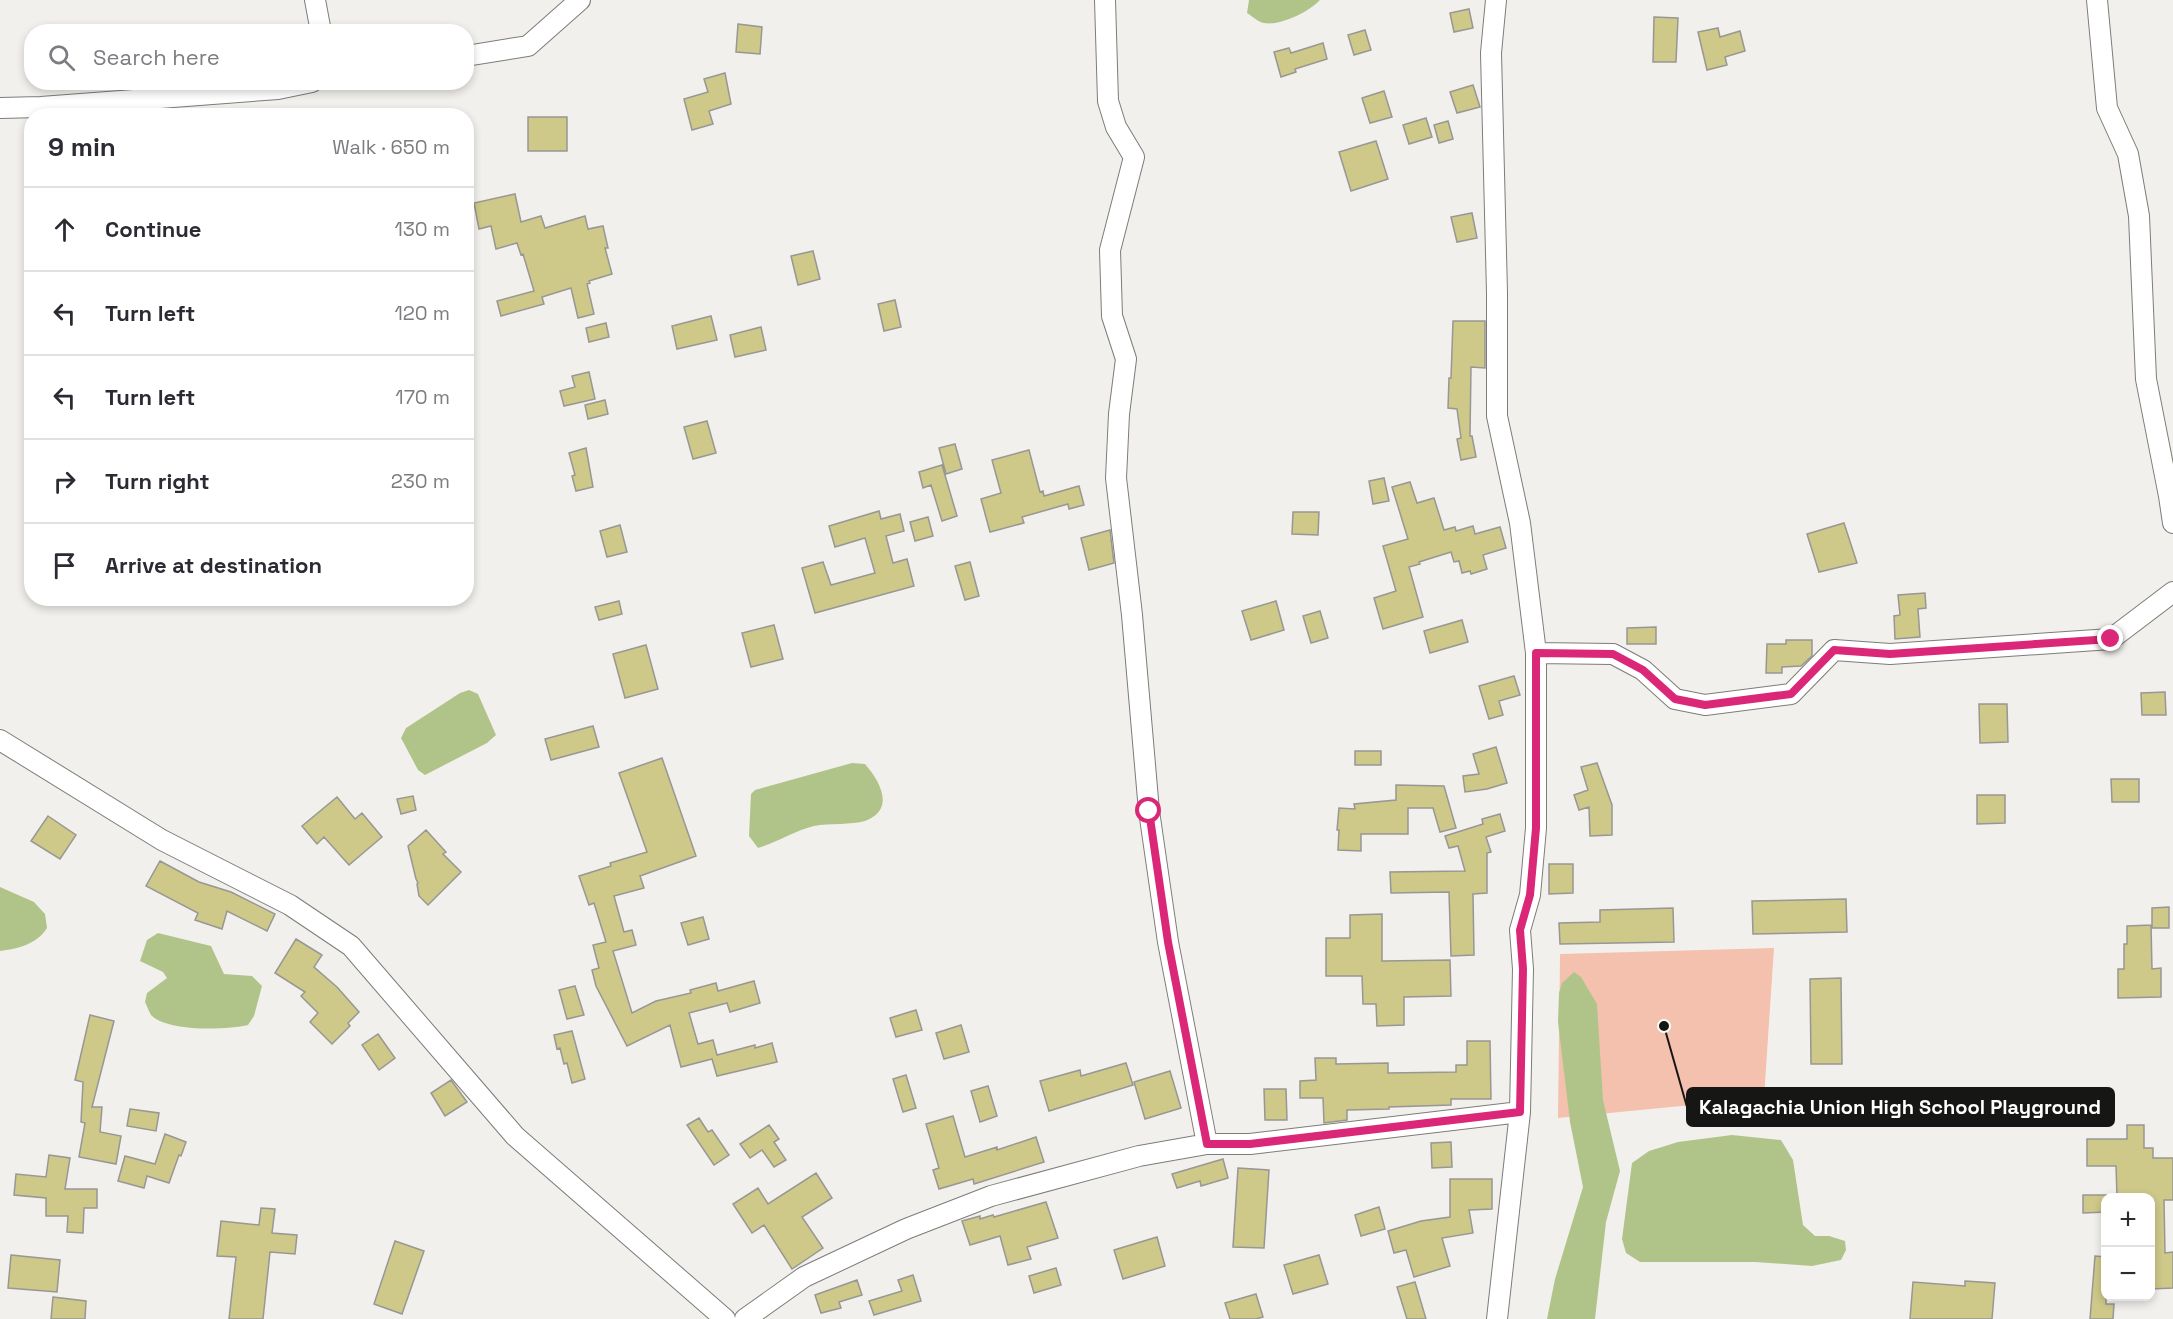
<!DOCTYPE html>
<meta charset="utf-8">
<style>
body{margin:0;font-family:"Space Grotesk",sans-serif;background:#f2f2f3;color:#2b2b33}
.controls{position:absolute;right:18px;bottom:18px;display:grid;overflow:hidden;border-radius:12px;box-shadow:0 3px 9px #0003}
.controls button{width:54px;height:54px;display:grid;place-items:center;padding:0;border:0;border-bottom:2px solid #e1e1e2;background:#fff;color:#2b2b33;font:30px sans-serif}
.stop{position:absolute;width:18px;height:18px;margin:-14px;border:4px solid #db2777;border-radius:50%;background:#fff}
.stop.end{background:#db2777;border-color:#fff;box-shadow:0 2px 6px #0008}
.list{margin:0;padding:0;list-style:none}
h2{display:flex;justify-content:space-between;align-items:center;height:78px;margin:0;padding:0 24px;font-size:26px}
h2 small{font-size:20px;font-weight:400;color:#7c7c81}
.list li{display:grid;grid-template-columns:39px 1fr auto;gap:18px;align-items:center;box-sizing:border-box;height:84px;padding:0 24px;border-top:2px solid #e1e1e2}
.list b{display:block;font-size:22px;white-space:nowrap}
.list em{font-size:20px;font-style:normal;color:#7c7c81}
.icon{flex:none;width:33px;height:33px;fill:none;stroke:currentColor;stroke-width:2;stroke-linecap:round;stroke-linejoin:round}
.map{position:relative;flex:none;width:2173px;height:1319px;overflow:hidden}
.search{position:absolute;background:#fff;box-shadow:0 3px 9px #0003;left:24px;top:24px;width:450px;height:66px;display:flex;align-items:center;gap:15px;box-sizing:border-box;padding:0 21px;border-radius:24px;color:#7c7c81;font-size:22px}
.panel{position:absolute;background:#fff;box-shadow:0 3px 9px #0003;left:24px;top:108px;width:450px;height:498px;border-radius:24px}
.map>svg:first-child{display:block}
</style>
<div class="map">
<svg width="2173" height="1319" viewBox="0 0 2173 1319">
<rect width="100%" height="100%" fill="#f2f0ed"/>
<path fill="#f5c1af" d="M1774,948L1764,1098L1558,1118L1560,954Z"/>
<path fill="#b0c48a" d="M1249,0H1320C1309,12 1280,26 1264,23C1258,22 1252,16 1247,13Z
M469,690L478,694L496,735L487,743L425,775L418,770L401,738L406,728L460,693Z
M852,763L865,764C880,781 896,810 865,821C852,825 829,823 814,826C794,831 778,842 758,848L749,836L751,794L755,790Z
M0,887L34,902L45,914L47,928C37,944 18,949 0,951Z
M158,933L211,946L224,974L252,976L262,986L254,1016L248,1025C227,1030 167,1032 151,1015C149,1012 147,1006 145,1002L147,993L167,978L163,972L140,961L147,940Z
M1574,972L1581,977L1597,1004L1603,1100L1620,1171L1606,1222L1595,1319H1547L1555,1279L1583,1187L1570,1122L1558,1022L1559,993L1562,983Z
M1732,1135L1781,1140L1793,1160L1803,1225L1815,1236H1829L1845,1241L1846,1250L1841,1260L1812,1266L1755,1262H1640L1626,1253L1622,1239L1632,1163L1649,1151L1678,1142Z"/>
<path fill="#cec889" stroke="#979794" stroke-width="1.5" d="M1469,9L1473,28L1454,32L1450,13Z
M1654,17L1678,18L1676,62H1653Z
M738,24L762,27L760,54L736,52Z
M1718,28L1720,37L1740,31L1745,51L1725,57L1727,65L1707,70L1698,32Z
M1365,30L1371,50L1354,55L1348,35Z
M1323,43L1327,59L1295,69L1296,72L1281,77L1274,52L1289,48L1291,53Z
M725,73L731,104L709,111L713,124L692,130L684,99L708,92L704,79Z
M1473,85L1480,107L1457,113L1450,92Z
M1384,91L1392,117L1370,123L1362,98Z
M528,117H567V151H528Z
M1426,118L1432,137L1409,144L1403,125Z
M1448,121L1453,139L1439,143L1434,125Z
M1376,141L1388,179L1351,191L1339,152Z
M515,194L521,222L541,216L545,228L585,216L588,229L603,226L608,248H605L612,274L589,281L590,283L587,284L594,314L578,318L571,288L542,297L544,304L501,316L497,301L534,291L523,254L521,255L517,243L496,249L491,226L479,229L474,203Z
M1472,213L1477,238L1457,242L1451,217Z
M813,251L820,279L798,285L791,256Z
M895,300L901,327L884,331L878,304Z
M711,316L717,340L677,349L672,326Z
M1453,321H1485V368L1471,367L1470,436H1472L1476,457L1461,460L1457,439L1461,438L1457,409L1448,408L1449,378H1451Z
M606,323L609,337L589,342L586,328Z
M761,327L766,350L735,357L730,335Z
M589,372L595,399L564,406L560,391L575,387L572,376Z
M605,400L608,414L588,419L585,405Z
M707,421L716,453L693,459L684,427Z
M955,444L962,469L946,474L939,448Z
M586,448L593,487L576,491L572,476L575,475L569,453Z
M1029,450L1040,492L1043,491L1044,496L1079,486L1084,505L1069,509L1068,504L1022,517L1024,523L990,532L981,499L1001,493L992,460Z
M942,465L957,516L942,521L931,485L923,488L919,472Z
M1384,478L1389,501L1373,504L1369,481Z
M1410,482L1417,503L1434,498L1444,530L1455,527L1456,531L1473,526L1475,534L1500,527L1506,548L1483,555L1487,569L1471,574L1470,571L1462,573L1459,561L1454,562L1451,552L1419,562L1420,564L1409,567L1423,617L1383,629L1374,598L1396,591L1383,546L1408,539L1392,487Z
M879,511L881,519L900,514L904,531L886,536L893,563L907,559L914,586L815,613L802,568L823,562L831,585L875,573L865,538L835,547L829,526Z
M1293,512H1319L1318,535L1292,534Z
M928,517L933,536L915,541L910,522Z
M1844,523L1857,563L1819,572L1807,534Z
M620,525L627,552L607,557L600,531Z
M1110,530L1114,563L1089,570L1081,538Z
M970,562L979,596L965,600L955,566Z
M1925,593L1926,608L1918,609L1920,637L1895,639L1894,616L1900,615L1898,595Z
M619,601L622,614L599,620L595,607Z
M1276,601L1284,630L1251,640L1242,611Z
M1320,611L1328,638L1311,643L1303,616Z
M1462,620L1468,642L1430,653L1424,631Z
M774,625L783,659L751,667L742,633Z
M1656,627V644H1627V628Z
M1786,640H1812V656L1801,666L1782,667V673H1766L1767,644H1786Z
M646,645L658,689L625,698L613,654Z
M1514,676L1520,695L1499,701L1503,715L1489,719L1479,686Z
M2165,692L2166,715H2142L2141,693Z
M1979,704H2007L2008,742L1980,743Z
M593,726L599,747L551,760L545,739Z
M1496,747L1507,783L1487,789L1465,792L1463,776L1479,774L1473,754Z
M1355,751H1381V765H1355Z
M662,758L696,856L640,876L644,888L614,896L624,932L632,930L636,945L613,951L632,1013L656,1001L691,993L690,990L716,983L718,991L754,981L760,1003L730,1012L727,1003L689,1013L698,1044L713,1040L717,1055L755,1045V1048L772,1043L777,1062L717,1076L712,1059L681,1067L670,1025L627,1046L596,986L592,970L599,968L593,945L606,942L594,903L589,905L579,876L611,866L610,863L647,852L619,773Z
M1597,763L1612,805V835L1590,836L1589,807L1579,810L1574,795L1588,790L1581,767Z
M2111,779H2139V802H2112Z
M1396,785L1444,786L1456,828L1440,832L1433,808H1408V834H1361V851L1338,850L1339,830H1337L1339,808L1355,809L1354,804L1396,800Z
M1977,795H2005V823L1977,824Z
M413,796L416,810L401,814L397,799Z
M337,797L355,819L362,813L382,837L349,865L324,837L317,844L302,826Z
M1500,814L1505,831L1486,837L1491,852L1487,853V893L1473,894L1474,955L1451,956L1449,892L1391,893L1390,872L1465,871L1458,846L1449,848L1445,836L1483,824L1482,819Z
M48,816L76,835L60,859L31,841Z
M426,830L446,852L443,854L461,872L428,905L419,896L417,884L418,883L416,879L408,846Z
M160,861L199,882L231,892L275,914L267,931L227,911L222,929L195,920L198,913L146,886Z
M1549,864H1573V893L1549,894Z
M1846,899L1847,932L1753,934L1752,901Z
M2169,907V928H2152V908Z
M1673,908L1674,942L1560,944L1559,923L1600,922V910Z
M1382,914V961L1450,960L1451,996L1404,997V1025L1377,1026L1376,1004H1363L1362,976H1326V938H1350V915Z
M703,917L709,939L688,945L681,923Z
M2151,925L2152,969L2161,968V997L2118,998V969H2124V944H2127V926Z
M296,939L322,955L314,967L337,987L359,1012L348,1023L350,1026L332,1044L310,1022L318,1013L301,996L305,992L275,973Z
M1841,978L1842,1064H1811L1810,979Z
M575,986L584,1015L567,1019L559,990Z
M916,1010L922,1030L896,1037L890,1018Z
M90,1015L114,1021L92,1107H102L100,1132L121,1136L116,1164L79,1157L85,1123L81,1122L83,1082L75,1080Z
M961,1025L969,1052L944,1059L936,1033Z
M572,1031L585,1079L572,1083L567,1063L564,1064L560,1048L557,1049L554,1035Z
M378,1034L395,1058L379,1070L362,1045Z
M1467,1041H1490L1491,1099H1451V1105L1389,1107V1109L1347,1110V1120L1324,1123L1323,1098H1300V1081L1316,1080L1315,1058H1336V1064L1388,1063V1073L1456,1072V1065H1467Z
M1126,1063L1133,1085L1049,1111L1040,1081L1080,1070L1081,1076Z
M1170,1071L1181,1108L1145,1119L1134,1082Z
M906,1075L916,1108L903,1112L893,1079Z
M451,1080L467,1102L445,1116L431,1093Z
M988,1086L997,1116L980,1122L971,1091Z
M1264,1089H1286L1287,1120H1265Z
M130,1109L159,1113L156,1131L127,1126Z
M953,1116L965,1157L997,1147V1150L1036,1137L1044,1162L974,1184L973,1179L939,1189L933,1170L939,1168L926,1124Z
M699,1118L708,1132L712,1130L729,1155L714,1165L687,1125Z
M769,1125L779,1139L774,1142L786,1160L774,1167L762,1150L750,1158L740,1144Z
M2127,1125H2144V1148H2153V1158H2173V1200H2164L2165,1253L2173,1252V1288L2151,1289V1197H2117L2116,1166H2087V1139H2127Z
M165,1134L186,1142L181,1156L179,1155L169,1183L147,1176L144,1188L118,1181L125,1156L155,1164Z
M1451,1142L1452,1167L1432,1168L1431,1143Z
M49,1155L70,1158L65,1189H97V1208H84L83,1233L67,1232L68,1216H46V1198L14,1195L16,1174L46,1177Z
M1223,1159L1228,1178L1201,1186L1200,1181L1177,1188L1172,1174Z
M1238,1168L1269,1170L1264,1248L1233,1247Z
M816,1173L832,1198L802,1217L823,1248L792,1269L764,1225L752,1233L733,1204L758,1188L768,1204Z
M1450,1179H1492V1209L1469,1210L1473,1233L1442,1238L1450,1266L1414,1277L1406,1250L1394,1253L1388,1231L1421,1221L1450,1217Z
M2083,1195H2106V1212L2083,1213Z
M1046,1202L1058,1238L1027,1247L1031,1259L1008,1265L1000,1236L970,1245L962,1221L980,1216V1219L993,1215L994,1217Z
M1379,1207L1385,1229L1361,1236L1355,1215Z
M261,1208L275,1209L272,1233L297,1235L295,1254L270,1252L263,1319H229L236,1257L217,1256L221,1221L259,1225Z
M1157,1237L1165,1266L1123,1279L1114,1250Z
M395,1241L424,1251L402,1314L374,1304Z
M11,1255L60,1260L57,1292L8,1288Z
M1319,1255L1328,1284L1293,1294L1284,1265Z
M2095,1256L2106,1257V1304H2114L2113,1319H2090Z
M1056,1268L1061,1285L1034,1293L1029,1276Z
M913,1275L921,1301L874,1315L869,1301L902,1291L898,1280Z
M857,1280L862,1295L839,1302L841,1308L821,1313L815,1295Z
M1965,1281L1995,1283L1992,1319H1910L1913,1282L1965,1286Z
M1415,1282L1426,1319H1407L1397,1287Z
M1256,1294L1263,1317L1256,1319H1230L1225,1303Z
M53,1297L86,1301L85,1319H51Z"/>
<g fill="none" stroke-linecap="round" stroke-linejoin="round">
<g stroke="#7d7c79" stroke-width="22">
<path id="minor" d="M315,0L321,32
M1105,0L1108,101L1116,127L1134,157L1110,250L1112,316L1126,359L1119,414L1116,478L1132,615L1149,811L1168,942L1207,1144
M1496,0L1491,53L1497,293V416L1520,523L1536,653V828L1530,895L1520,930L1523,969L1520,1112L1497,1319
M2097,0L2107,108L2128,154L2139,216L2146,379L2169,496L2173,523
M466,56L528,46L580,0
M0,108L41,107L278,89L312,82
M1536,653L1613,654L1643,670L1675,699L1705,705L1791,694L1834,650L1890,654L2111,639L2173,592
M0,740L162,840L290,905L351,946L515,1136L725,1319
M745,1319L804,1277L906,1229L991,1196L1139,1156L1207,1144H1250L1520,1112"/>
</g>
<use href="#minor" stroke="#fff" stroke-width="20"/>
</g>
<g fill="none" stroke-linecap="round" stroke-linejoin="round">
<path stroke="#db2777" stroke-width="8" d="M1149,811L1168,942L1207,1144H1250L1520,1112L1523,969L1520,930L1530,895L1536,828V653L1613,654L1643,670L1675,699L1705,705L1791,694L1834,650L1890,654L2111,639"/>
</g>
<path fill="none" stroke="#161615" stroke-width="2" d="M1664 1026L1687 1107"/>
<circle fill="#161615" stroke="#fffdfa" stroke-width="2" cx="1664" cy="1026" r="6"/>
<rect fill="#161615" stroke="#161615" stroke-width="2" x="1687" y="1088" width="427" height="38" rx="6"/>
<g font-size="20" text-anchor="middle" font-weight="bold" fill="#fff">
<text x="1900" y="1114">Kalagachia Union High School Playground</text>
</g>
</svg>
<div class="controls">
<button>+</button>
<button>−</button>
</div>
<div class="stop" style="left:1149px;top:811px"></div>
<div class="stop end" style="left:2111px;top:639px"></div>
<div class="search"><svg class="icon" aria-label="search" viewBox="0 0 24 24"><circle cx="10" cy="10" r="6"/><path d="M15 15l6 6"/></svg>Search here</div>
<section class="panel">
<h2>9 min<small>Walk · 650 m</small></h2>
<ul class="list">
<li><svg class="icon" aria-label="ahead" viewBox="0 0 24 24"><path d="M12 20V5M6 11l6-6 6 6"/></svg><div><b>Continue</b></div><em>130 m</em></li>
<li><svg class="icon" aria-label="left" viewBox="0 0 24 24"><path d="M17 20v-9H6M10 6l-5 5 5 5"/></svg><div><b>Turn left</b></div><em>120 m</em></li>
<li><svg class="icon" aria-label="left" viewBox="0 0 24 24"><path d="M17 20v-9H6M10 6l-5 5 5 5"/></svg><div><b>Turn left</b></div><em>170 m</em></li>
<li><svg class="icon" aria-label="right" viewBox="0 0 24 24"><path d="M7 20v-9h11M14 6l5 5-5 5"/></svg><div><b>Turn right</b></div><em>230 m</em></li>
<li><svg class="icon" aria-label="arrive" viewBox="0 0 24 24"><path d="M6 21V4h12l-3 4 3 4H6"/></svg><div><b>Arrive at destination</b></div></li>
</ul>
</section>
</div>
